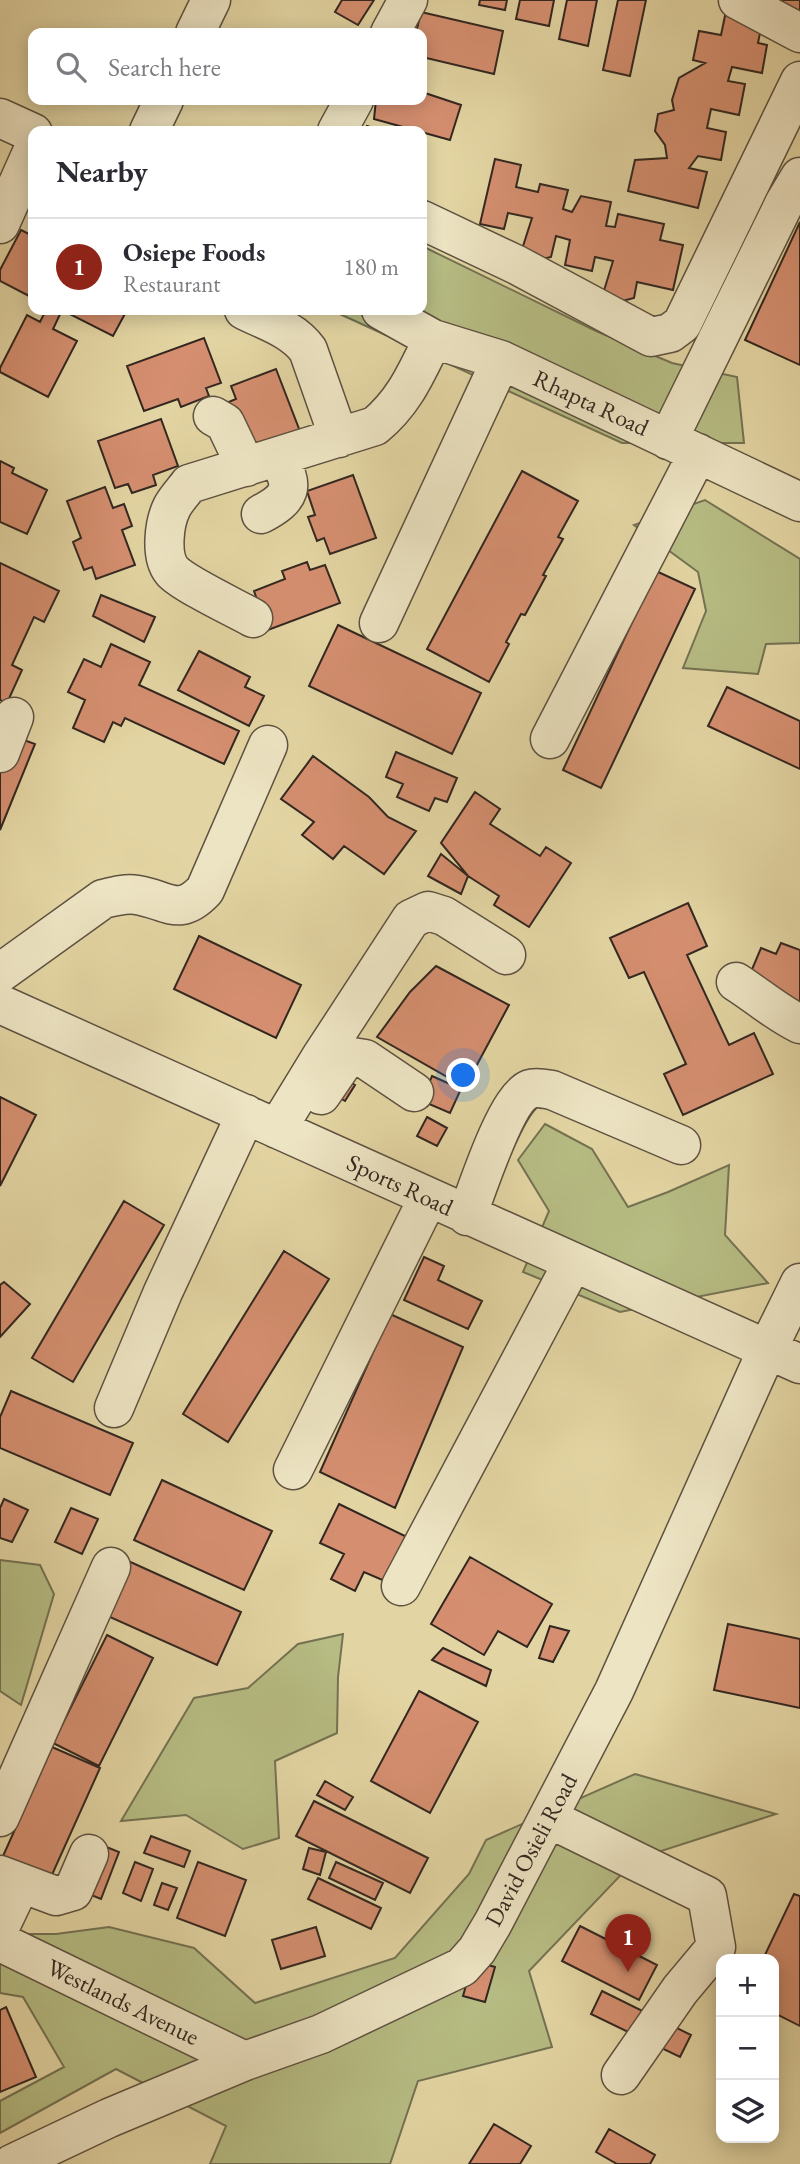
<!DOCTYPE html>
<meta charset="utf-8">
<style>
body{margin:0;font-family:"EB Garamond",serif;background:#f7f7f7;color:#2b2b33}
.controls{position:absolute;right:21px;bottom:21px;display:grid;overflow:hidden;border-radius:14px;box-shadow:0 4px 18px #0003}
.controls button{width:63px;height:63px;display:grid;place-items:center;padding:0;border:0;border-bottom:2px solid #e1e1e2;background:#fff;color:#2b2b33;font:35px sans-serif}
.you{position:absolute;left:464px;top:1076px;width:24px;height:24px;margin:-18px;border:5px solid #fff;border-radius:50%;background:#1a73e8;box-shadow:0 0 0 10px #1a73e833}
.badge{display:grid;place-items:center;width:46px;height:46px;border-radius:50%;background:#8f2418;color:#fff;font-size:23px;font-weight:700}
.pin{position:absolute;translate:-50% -58px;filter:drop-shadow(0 2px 4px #0008)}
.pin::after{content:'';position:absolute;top:37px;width:24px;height:21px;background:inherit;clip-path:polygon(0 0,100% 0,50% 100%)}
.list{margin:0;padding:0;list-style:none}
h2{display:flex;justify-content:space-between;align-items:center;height:91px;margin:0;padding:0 28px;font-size:30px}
h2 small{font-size:23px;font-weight:400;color:#7c7c81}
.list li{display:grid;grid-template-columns:46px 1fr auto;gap:21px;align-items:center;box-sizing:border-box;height:98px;padding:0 28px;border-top:2px solid #e1e1e2}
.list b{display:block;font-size:26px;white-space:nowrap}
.list p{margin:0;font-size:23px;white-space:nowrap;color:#7c7c81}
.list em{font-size:23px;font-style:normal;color:#7c7c81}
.icon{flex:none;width:38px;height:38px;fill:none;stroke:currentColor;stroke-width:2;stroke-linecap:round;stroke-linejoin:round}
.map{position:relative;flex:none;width:800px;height:2164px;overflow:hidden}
.search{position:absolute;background:#fff;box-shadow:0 4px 18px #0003;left:28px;top:28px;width:399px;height:77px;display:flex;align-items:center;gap:18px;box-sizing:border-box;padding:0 24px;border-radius:14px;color:#7c7c81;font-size:26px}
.panel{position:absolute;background:#fff;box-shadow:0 4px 18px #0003;left:28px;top:126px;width:399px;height:189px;border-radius:14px}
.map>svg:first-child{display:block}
</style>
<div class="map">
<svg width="800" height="2164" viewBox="0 0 800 2164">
<rect width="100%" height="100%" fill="#e3d5a3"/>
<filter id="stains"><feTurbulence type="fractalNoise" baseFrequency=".00286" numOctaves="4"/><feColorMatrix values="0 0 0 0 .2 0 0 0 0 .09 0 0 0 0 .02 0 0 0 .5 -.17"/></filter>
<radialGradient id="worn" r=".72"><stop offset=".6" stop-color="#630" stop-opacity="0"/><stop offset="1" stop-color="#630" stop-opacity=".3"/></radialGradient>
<path fill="#b6bc83" stroke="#747252" stroke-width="2" d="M422,246L596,331L672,363L737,377L744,443H622L331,310H422Z
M705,500L800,559V643L766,644L758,674L683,668L706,611L698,572L634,525Z
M545,1124L592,1149L628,1207L668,1192L729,1165L725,1235L768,1283L620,1312L523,1272L549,1211L518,1160Z
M0,1560L40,1565L54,1594L21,1705L0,1691Z
M343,1634L338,1677L337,1733L275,1761L279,1838L243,1849L186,1815L121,1821L194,1698L248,1688L298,1644Z
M635,1774L776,1814L636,1859L529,1971L552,2047L418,2081L390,2164H210L226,2126L116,2069L0,2133V2101L64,2067L23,1997L0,1993V1934H56L109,1927L194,1948L255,2003L395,1958L469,1874L486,1840Z"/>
<path fill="#d58f70" stroke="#322720" stroke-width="2" d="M342,0H374L358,25L335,12Z
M480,0H507L505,10L479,5Z
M520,0H554L549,26L516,19Z
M567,0H597L588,46L559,39Z
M618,0H646L630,76L603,70Z
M751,0H800V19Z
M726,11L763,18L758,43L767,45L762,73L732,67L728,81L745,84L739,115L711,109L707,128L726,132L721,160L698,156L689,168L707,172L698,208L628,191L635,160L667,158L665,145L655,131L658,114L674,110L672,100L679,78L705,63L693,60L699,31L721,35Z
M421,12L503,31L494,74L422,57V33H416Z
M422,92L461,105L450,140L374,119L376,100H422Z
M367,126L383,131H366Z
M495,159L521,165L516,187L538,192L540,184L568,190L563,209L572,212L581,196L611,202L606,226L615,227L618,214L664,224L660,240L683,245L673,290L637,282L634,298L599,307L613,261L595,257L592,271L565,265L570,240L556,236L551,257L517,265L532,218L508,213L504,229L480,224Z
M800,222V365L745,340Z
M21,230L33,236V298L0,281V270Z
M46,310H127L113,336L62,310L53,329L77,341L48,397L0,372V368L27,315L40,322Z
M204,338L221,383L206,388L209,396L181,407L178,399L144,411L127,366Z
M276,369L301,434L257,451L224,404L236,399L231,386Z
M161,419L178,466L153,475L156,485L132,493L128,484L115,488L98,441Z
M0,461L14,468L12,473L47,490L27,534L0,522Z
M522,471L578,501L558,537L563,539L543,575L546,576L525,615L521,614L506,642L509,644L489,682L427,649Z
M353,475L376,538L330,554L324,538L317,541L308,517L315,515L307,491Z
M105,487L113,508L124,504L132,526L122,530L135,565L96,579L92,567L84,570L73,542L81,538L67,501Z
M307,562L310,570L325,565L340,603L268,630L254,591L285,579L282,571Z
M0,563L59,591L44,622L34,617L12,665L22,670L7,703L0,700Z
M656,571L695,589L601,788L563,770Z
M101,595L155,617L144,642L93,616Z
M338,625L481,693L452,754L309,686Z
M111,644L150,662L139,685L239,731L224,764L125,718L121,726L113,722L104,742L73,728L85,700L68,692L84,659L101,667Z
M199,651L250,677L245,687L264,696L249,726L178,690Z
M727,687L800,721V769L708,726Z
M13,736L35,744L0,830V766Z
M396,752L457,778L447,802L435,798L429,811L397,797L403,784L386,777Z
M313,756L369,797L388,817L416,831L384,874L344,846L333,859L302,835L314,822L281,799Z
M475,792L500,809L490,824L540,856L546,847L571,863L529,927L494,905L499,896L468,876L441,843Z
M441,854L468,876L461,894L428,876Z
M688,903L707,946L687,955L729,1045L754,1033L773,1074L683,1115L664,1074L686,1064L644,972L629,978L610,938Z
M199,936L301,985L276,1038L174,989Z
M781,943L800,950V1008L745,986L761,948L776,954Z
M436,966L509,1005L465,1087L377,1037L410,992Z
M432,1076L461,1089L450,1113L422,1101Z
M343,1078L355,1085L345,1101L333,1094Z
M0,1097L36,1115L0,1186Z
M427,1117L447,1128L437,1146L417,1136Z
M124,1201L164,1225L73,1382L32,1358Z
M284,1251L329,1279L228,1442L183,1414Z
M424,1257L444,1266L438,1280L482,1301L468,1329L404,1300Z
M4,1282L30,1304L0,1337V1285Z
M390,1314L463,1347L395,1508L320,1472Z
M11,1391L133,1443L110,1495L0,1448V1417Z
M162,1480L272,1531L244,1590L134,1540Z
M4,1499L28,1510L12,1542L0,1538V1508Z
M339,1504L409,1538L387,1582L364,1572L355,1591L331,1579L344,1554L320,1543Z
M71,1508L98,1519L82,1554L55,1542Z
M470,1557L552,1604L527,1647L498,1631L484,1655L431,1624Z
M126,1560L241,1612L217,1665L101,1613Z
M728,1624L800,1639V1708L714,1690Z
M550,1626L569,1631L553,1662L539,1658Z
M107,1635L153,1658L99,1766L53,1743Z
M443,1648L491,1670L486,1686L432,1660Z
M419,1691L478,1722L430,1813L371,1781Z
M52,1747L100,1768L51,1877L3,1856Z
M325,1781L353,1797L345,1810L317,1795Z
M314,1801L428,1858L410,1893L296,1836Z
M151,1836L190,1851L184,1867L144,1853Z
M104,1846L119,1852L101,1899L86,1893Z
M309,1848L326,1852L320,1875L303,1869Z
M135,1862L153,1869L141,1901L123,1893Z
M198,1862L246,1880L225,1936L177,1918Z
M336,1862L383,1883L375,1900L329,1878Z
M318,1878L381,1908L371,1929L308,1899Z
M162,1883L177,1888L168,1910L154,1905Z
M794,1894L800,1896V2026L774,2013V1959H763Z
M580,1926L657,1965L639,2000L562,1961Z
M316,1927L325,1956L281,1969L272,1940Z
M473,1961L495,1967L485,2002L463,1996Z
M602,1991L691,2035L680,2057L591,2014Z
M6,2007L36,2077L0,2092V2010Z
M494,2124L531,2146L520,2164H469Z
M609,2129L655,2155L650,2164H617L596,2152Z"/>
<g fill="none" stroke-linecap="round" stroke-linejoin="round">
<g stroke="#5e5241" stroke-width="41">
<path id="minor" d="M738,0L800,33
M195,33L211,0
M390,33L408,0
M0,118L33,133
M149,131L164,100
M337,131L354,100
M422,220L517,265L651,337L670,333L682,324L800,81
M0,224L33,150
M244,310C266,321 293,329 308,350L339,438
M381,310L433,339L501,360L800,502
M213,416L225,423L246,467
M668,440L785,202L800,177
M261,514C291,498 296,487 277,457
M253,618C235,608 184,584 172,571C160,556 164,523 172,507C176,499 184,491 189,484L375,426C405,401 416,373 433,339
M379,623L501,360
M550,739L698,453
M0,753L14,717
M0,973L103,899C115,896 126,893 137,895C168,900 179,918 205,890L268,745
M736,982C758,996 777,1013 800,1024
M0,1004L800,1364
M321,1095L343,1063L352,1057L365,1059L414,1092
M277,1129L321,1057L411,919L428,911L444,916L506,955
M467,1216C477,1190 506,1098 530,1089C536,1087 546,1089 552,1090L681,1145
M114,1408L163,1292L246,1114
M293,1470L428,1198
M401,1586L573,1262
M0,1817L111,1567
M548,1818L707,1896L716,1947L680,1990L621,2075
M0,1875L56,1896L73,1891L89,1854
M0,1927L21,1883
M0,1942L245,2061
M12,2164L109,2118L245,2061L321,2034L462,1967L477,1950L493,1923L614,1691L768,1348L800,1283"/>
</g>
<use href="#minor" stroke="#ede4c3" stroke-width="38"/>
</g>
<g text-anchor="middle" stroke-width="5" stroke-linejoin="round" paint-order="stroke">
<g font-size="24" fill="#322720" stroke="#ede4c3">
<text transform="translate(591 403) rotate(25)" y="8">Rhapta Road</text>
<text transform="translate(400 1185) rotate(25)" y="8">Sports Road</text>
<text transform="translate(531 1850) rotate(-62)" y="8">David Osieli Road</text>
<text transform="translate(123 2002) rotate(26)" y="8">Westlands Avenue</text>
</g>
</g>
<rect width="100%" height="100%" filter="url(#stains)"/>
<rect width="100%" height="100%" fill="url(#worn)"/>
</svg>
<div class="controls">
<button>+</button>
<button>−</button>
<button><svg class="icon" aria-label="layers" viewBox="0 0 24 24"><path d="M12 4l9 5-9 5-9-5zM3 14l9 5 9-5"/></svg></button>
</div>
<div class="you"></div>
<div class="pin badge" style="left:628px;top:1972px">1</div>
<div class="search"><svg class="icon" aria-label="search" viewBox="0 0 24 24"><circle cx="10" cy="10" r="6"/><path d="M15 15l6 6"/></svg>Search here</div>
<section class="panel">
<h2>Nearby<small></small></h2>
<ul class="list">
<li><span class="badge">1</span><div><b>Osiepe Foods</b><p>Restaurant</p></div><em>180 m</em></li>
</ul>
</section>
</div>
